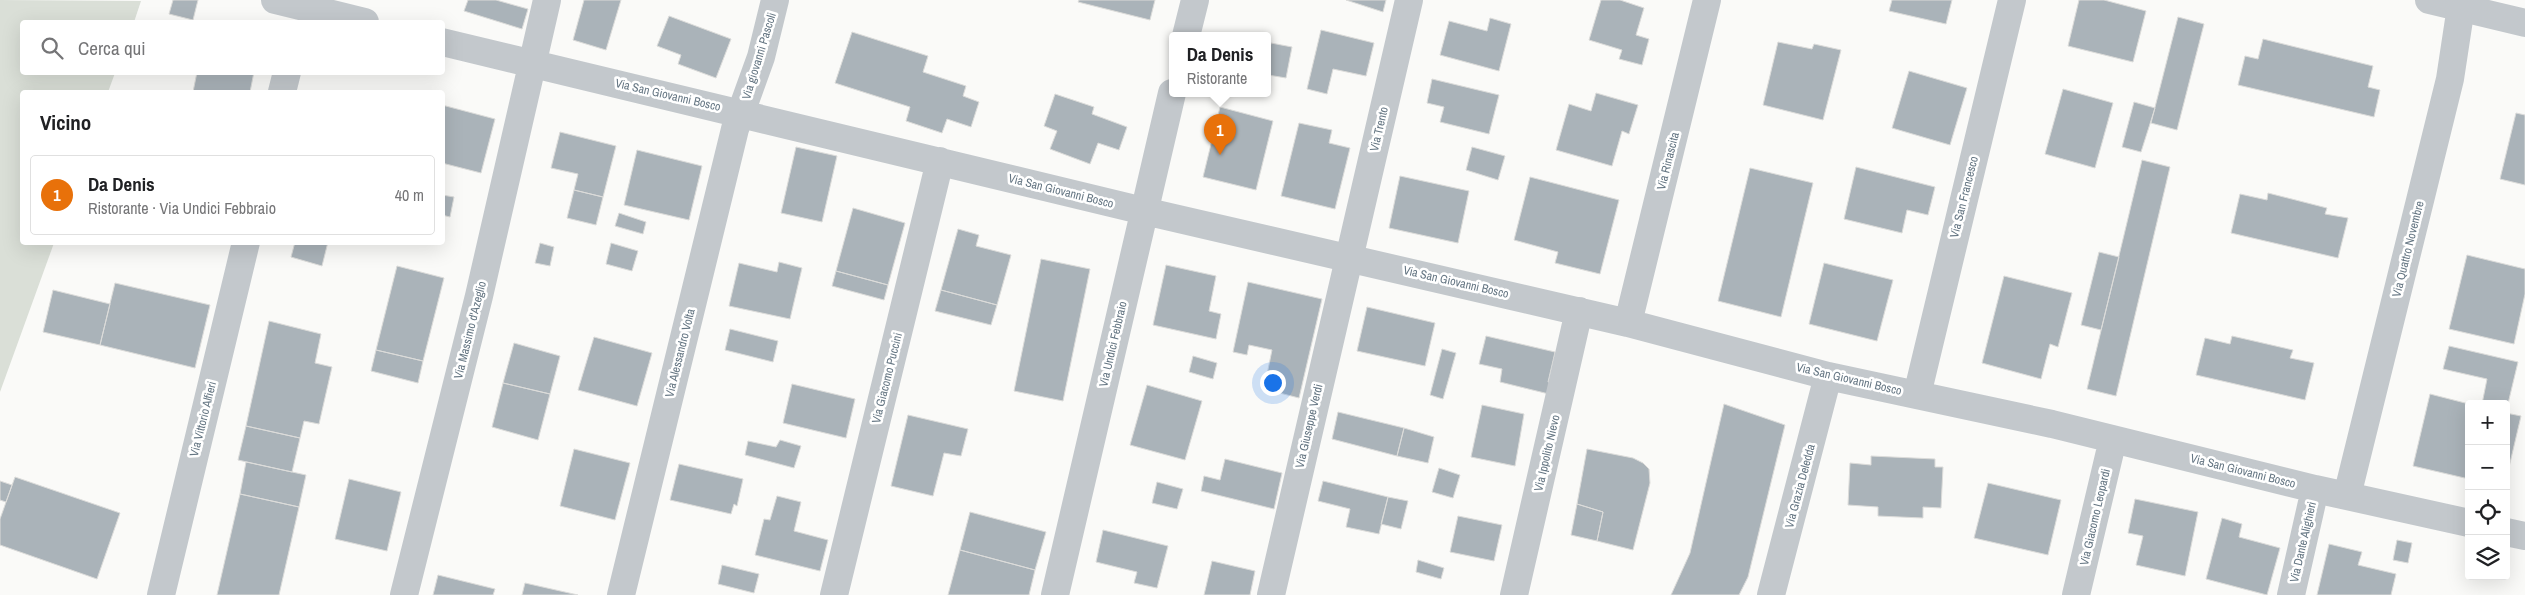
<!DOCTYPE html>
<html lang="it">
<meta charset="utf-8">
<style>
body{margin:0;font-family:"Archivo Narrow",sans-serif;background:#f6f6f6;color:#202124}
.controls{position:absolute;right:15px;bottom:15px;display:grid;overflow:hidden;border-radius:5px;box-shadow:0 5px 20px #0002}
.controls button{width:45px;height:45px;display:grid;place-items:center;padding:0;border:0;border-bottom:1px solid #e0e0e0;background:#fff;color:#202124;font:25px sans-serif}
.you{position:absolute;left:1272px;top:382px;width:18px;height:18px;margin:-12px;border:4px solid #fff;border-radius:50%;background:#1a73e8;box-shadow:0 0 0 8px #1a73e833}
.badge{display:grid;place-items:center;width:32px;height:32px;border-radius:50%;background:#1a73e8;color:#fff;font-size:16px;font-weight:700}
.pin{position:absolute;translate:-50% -41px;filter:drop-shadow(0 1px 2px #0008)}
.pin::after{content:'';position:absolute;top:26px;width:18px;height:15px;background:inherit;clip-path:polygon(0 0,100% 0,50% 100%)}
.popup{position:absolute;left:1169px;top:32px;width:102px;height:65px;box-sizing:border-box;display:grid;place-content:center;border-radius:5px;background:#fff;filter:drop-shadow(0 1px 4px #0005);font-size:16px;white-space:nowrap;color:#757577}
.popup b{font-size:19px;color:#202124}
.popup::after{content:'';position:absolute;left:50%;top:100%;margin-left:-10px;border:10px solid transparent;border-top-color:#fff}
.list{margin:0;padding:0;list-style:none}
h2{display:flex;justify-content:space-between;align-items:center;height:65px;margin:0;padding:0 20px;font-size:21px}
h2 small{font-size:16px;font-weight:400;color:#757577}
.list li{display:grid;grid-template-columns:32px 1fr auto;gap:15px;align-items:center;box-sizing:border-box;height:80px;margin:0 10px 10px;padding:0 10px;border:1px solid #e0e0e0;border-radius:5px}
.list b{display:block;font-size:19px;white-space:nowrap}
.list p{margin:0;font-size:16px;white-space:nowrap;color:#757577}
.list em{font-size:16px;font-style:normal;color:#757577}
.icon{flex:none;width:28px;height:28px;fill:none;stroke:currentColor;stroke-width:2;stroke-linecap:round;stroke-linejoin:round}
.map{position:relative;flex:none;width:2525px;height:595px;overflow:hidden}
.search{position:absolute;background:#fff;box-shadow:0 5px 20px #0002;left:20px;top:20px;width:425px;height:55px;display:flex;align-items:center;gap:12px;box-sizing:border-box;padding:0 18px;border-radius:5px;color:#757577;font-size:19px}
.panel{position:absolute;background:#fff;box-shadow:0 5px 20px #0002;left:20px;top:90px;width:425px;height:155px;border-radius:5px}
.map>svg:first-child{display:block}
</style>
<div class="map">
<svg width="2525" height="595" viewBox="0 0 2525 595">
<rect width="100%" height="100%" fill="#fafaf8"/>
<path fill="#dadfd7" d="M0,0L141,1L134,22H22V72L115,73L108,92H22V242L54,243L0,392Z"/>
<path fill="#aab3b9" stroke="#dcdcda" d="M173,0H198L193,20L169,14Z
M468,0H496L528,9L522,29L464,11Z
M584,0H621L606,50L573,40Z
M1079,0H1155L1150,20L1078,2Z
M1346,0H1386L1383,12Z
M1601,0H1620L1644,8L1636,35L1649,39L1642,65L1619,59L1622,50L1589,40Z
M1892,0H1952L1946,24L1889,11Z
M2079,0H2104L2146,11L2133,62L2068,46Z
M669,16L731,39L716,78L678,64L681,55L657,46Z
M2178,17L2204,24L2177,130L2151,123Z
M1490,18L1511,24L1499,71L1440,55L1449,21L1487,31Z
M1321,30L1374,43L1366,76L1333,69L1327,94L1307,89Z
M852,32L928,56L923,72L966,86L963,96L979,102L971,127L947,119L942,133L906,121L910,107L835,83Z
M2263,39L2373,66L2368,87L2380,90L2374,117L2238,85L2245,56L2258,59Z
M1778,42L1812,49L1814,44L1841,50L1823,120L1763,105Z
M1271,43L1292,47L1286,78L1268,75V47L1270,48Z
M1909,71L1967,88L1950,145L1892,128Z
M197,72H254L250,92H193Z
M1432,79L1499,95L1489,134L1440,122L1444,107L1427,103Z
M2063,89L2113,103L2095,168L2045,154Z
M1596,93L1638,105L1629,134L1622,131L1612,166L1556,150L1569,104L1591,111Z
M1055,94L1094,107L1092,114L1127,127L1119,150L1098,143L1090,164L1050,149L1057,131L1044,126Z
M2134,102L2155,108L2141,152L2122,147Z
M442,105L495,119L481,173L442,163Z
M1220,107L1273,121L1256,190L1203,177Z
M2516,113L2525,115V185L2500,179Z
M1299,123L1332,130L1329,143L1350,148L1335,209L1281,196Z
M560,132L616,146L603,197L574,190L578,174L551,168Z
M796,147L837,156L822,222L781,213Z
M1472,147L1505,156L1498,180L1466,170Z
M637,150L702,166L689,220L624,205Z
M2142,160L2170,167L2116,396L2087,389Z
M1856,167L1935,187L1928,215L1907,210L1902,233L1844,219Z
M1750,168L1813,183L1781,317L1718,301Z
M1400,176L1469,191L1458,243L1389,228Z
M1530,177L1619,200L1600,274L1555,263L1558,252L1514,240Z
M574,190L603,197L596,225L567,218Z
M2268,193L2327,208L2325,214L2348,218L2338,258L2231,233L2240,194L2267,200Z
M442,195L454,197L450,217L442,215Z
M853,208L905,223L888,285L836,271Z
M619,213L646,222L643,234L615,226Z
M958,229L979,235L976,246L1011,255L997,305L941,290Z
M295,242H328L322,266L291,257Z
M540,243L554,247L550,266L535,263Z
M611,243L638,251L632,271L606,264Z
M2099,252L2119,257L2101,330L2081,325Z
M2467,255L2525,269V294L2514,344L2449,329Z
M1041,259L1090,269L1063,401L1014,391Z
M779,262L802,268L790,319L729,306L739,263L777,272Z
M1824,263L1893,280L1877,341L1809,324Z
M1166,265L1216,276L1209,311L1221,314L1216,339L1153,325Z
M397,266L444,278L423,361L376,350Z
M836,271L888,285L884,300L832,286Z
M2004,276L2072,293L2058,347L2050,344L2041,379L1982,363Z
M1248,282L1322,299L1299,398L1264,389L1272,350L1249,345L1247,355L1233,352Z
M115,283L210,305L195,368L100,345Z
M53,290L110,304L100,345L43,332Z
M941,290L997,305L991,325L935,311Z
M1367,307L1435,323L1425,366L1357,351Z
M269,321L321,334L315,363L332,367L319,424L304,421L300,438L246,426Z
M730,329L778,341L773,362L725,350Z
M1486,336L1555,352L1548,382L1555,384L1553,395L1500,382L1502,369L1479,364Z
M2232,336L2293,350L2290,358L2314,363L2305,400L2196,375L2205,338L2230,344Z
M594,337L652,353L637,406L578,390Z
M514,343L560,356L550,394L503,383Z
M2449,346L2518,362L2506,412V404H2482L2487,379L2443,369Z
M1442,349L1456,353L1443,399L1430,395Z
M376,350L423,361L418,383L371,371Z
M1193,356L1217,363L1213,379L1189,372Z
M503,383L550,394L538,440L492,427Z
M792,384L855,399L846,438L783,423Z
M1147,385L1202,401L1185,460L1130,445Z
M2430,394L2469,404V479L2413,466Z
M1724,404L1785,425L1748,577L1739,595H1671L1690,553Z
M1482,405L1524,414L1515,466L1471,457Z
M1338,412L1404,428L1397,456L1332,439Z
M2506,413L2521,416L2506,480Z
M908,415L968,429L961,456L944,453L933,496L891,486Z
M246,426L300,438L292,472L238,460Z
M1404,428L1434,437L1428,463L1397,456Z
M780,440L801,446L794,468L745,455L748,441L776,447Z
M574,449L630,463L615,520L560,506Z
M1587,449L1633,458L1643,463L1649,469L1650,483L1633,550L1597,541L1603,512L1577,504Z
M1871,456L1935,459V467H1943L1941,508L1923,507V518L1878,516V507L1848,505L1850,463L1871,465Z
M1225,459L1282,473L1274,509L1201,491L1204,476L1220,480Z
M246,462L306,475L299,507L240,494Z
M679,464L743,479L737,506L734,504L731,514L670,500Z
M1439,468L1460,475L1453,498L1432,492Z
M15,477L120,513L97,579L0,545V519Z
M349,479L401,492L387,551L335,539Z
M0,481L12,485L6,502L0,500Z
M1323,481L1388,497L1379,534L1346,527L1350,509L1318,501Z
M1157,482L1183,489L1177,509L1152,503Z
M1988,483L2061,500L2048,555L1974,538Z
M240,494L299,507L279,595H217Z
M777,496L801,502L794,531L828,540L820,571L755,555L764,519L770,520Z
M1388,497L1408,501L1401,529L1381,524Z
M2135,499L2198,512L2185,576L2136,565L2143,536L2128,533Z
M1577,504L1603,512L1597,541L1571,535Z
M970,512L1046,532L1035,570L960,550Z
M1458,516L1502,525L1494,561L1450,552Z
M2222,518L2242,524L2239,537L2280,548L2267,595L2206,579Z
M1103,530L1168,546L1157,588L1134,583L1137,572L1096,562Z
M2397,540L2412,543L2408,563L2393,560Z
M2329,544L2362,552L2358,565L2396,574L2391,595H2317Z
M960,550L1035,570L1029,595H948Z
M1418,560L1444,568L1441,579L1416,572Z
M1212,561L1255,571L1250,595H1204Z
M722,565L759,574L754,593L718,584Z
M438,575L495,589L493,595H433Z
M525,583L578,595H522Z"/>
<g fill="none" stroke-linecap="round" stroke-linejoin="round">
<path stroke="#c3c8cc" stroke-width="28" d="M275,0L365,22
M2429,0L2525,23
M1186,36L1195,0
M442,42L1144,211L1628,323L1828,376L2052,424L2315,489L2469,523
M282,92L287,72
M1628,323L1707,0
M1917,395L2012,0
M2347,496L2450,79L2462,0
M2506,532L2525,536
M161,595L246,242
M404,595L479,296L547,0
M621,595L735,129L761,57L775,0
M834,595L940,161
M1055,595L1172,93
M1271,595L1409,0
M1514,595L1579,311
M1771,595L1828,376
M2076,595L2113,439
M2291,595L2315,489"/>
</g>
<g text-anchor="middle" stroke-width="5" stroke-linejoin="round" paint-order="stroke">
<g font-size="12" fill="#657683" stroke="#fff">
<text transform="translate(759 56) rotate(-73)" y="4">Via giovanni Pascoli</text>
<text transform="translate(668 95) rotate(13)" y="4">Via San Giovanni Bosco</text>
<text transform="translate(1379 129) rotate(-77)" y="4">Via Trento</text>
<text transform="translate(1668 161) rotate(-76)" y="4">Via Rinascita</text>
<text transform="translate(1061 191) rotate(14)" y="4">Via San Giovanni Bosco</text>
<text transform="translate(1964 197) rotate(-76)" y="4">Via San Francesco</text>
<text transform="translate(2408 249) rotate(-76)" y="4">Via Quattro Novembre</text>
<text transform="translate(1456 282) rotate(13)" y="4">Via San Giovanni Bosco</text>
<text transform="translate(470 330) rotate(-76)" y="4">Via Massimo d'Azeglio</text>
<text transform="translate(1113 344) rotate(-77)" y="4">Via Undici Febbraio</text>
<text transform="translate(680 353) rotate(-76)" y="4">Via Alessandro Volta</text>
<text transform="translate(887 378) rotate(-76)" y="4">Via Giacomo Puccini</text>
<text transform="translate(1849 379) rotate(13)" y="4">Via San Giovanni Bosco</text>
<text transform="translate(203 419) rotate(-76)" y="4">Via Vittorio Alfieri</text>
<text transform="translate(1309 426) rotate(-77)" y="4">Via Giuseppe Verdi</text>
<text transform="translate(1547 453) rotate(-77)" y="4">Via Ippolito Nievo</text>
<text transform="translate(2243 471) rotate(14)" y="4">Via San Giovanni Bosco</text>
<text transform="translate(1800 486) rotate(-75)" y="4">Via Grazia Deledda</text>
<text transform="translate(2095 517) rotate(-77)" y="4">Via Giacomo Leopardi</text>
<text transform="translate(2303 542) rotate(-77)" y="4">Via Dante Alighieri</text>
</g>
</g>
</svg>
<div class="controls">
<button>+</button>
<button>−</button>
<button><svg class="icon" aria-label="locate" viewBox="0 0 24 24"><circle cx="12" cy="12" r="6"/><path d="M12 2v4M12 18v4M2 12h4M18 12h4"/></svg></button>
<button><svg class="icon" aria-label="layers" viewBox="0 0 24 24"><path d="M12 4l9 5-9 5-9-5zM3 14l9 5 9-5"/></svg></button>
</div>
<div class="you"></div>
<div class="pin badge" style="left:1220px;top:155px;background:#e8710a">1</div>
<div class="popup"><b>Da Denis</b>Ristorante</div>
<div class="search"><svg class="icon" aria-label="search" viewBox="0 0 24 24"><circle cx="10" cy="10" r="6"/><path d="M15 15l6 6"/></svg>Cerca qui</div>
<section class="panel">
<h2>Vicino<small></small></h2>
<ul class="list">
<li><span class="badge" style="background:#e8710a">1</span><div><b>Da Denis</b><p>Ristorante · Via Undici Febbraio</p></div><em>40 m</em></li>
</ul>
</section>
</div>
